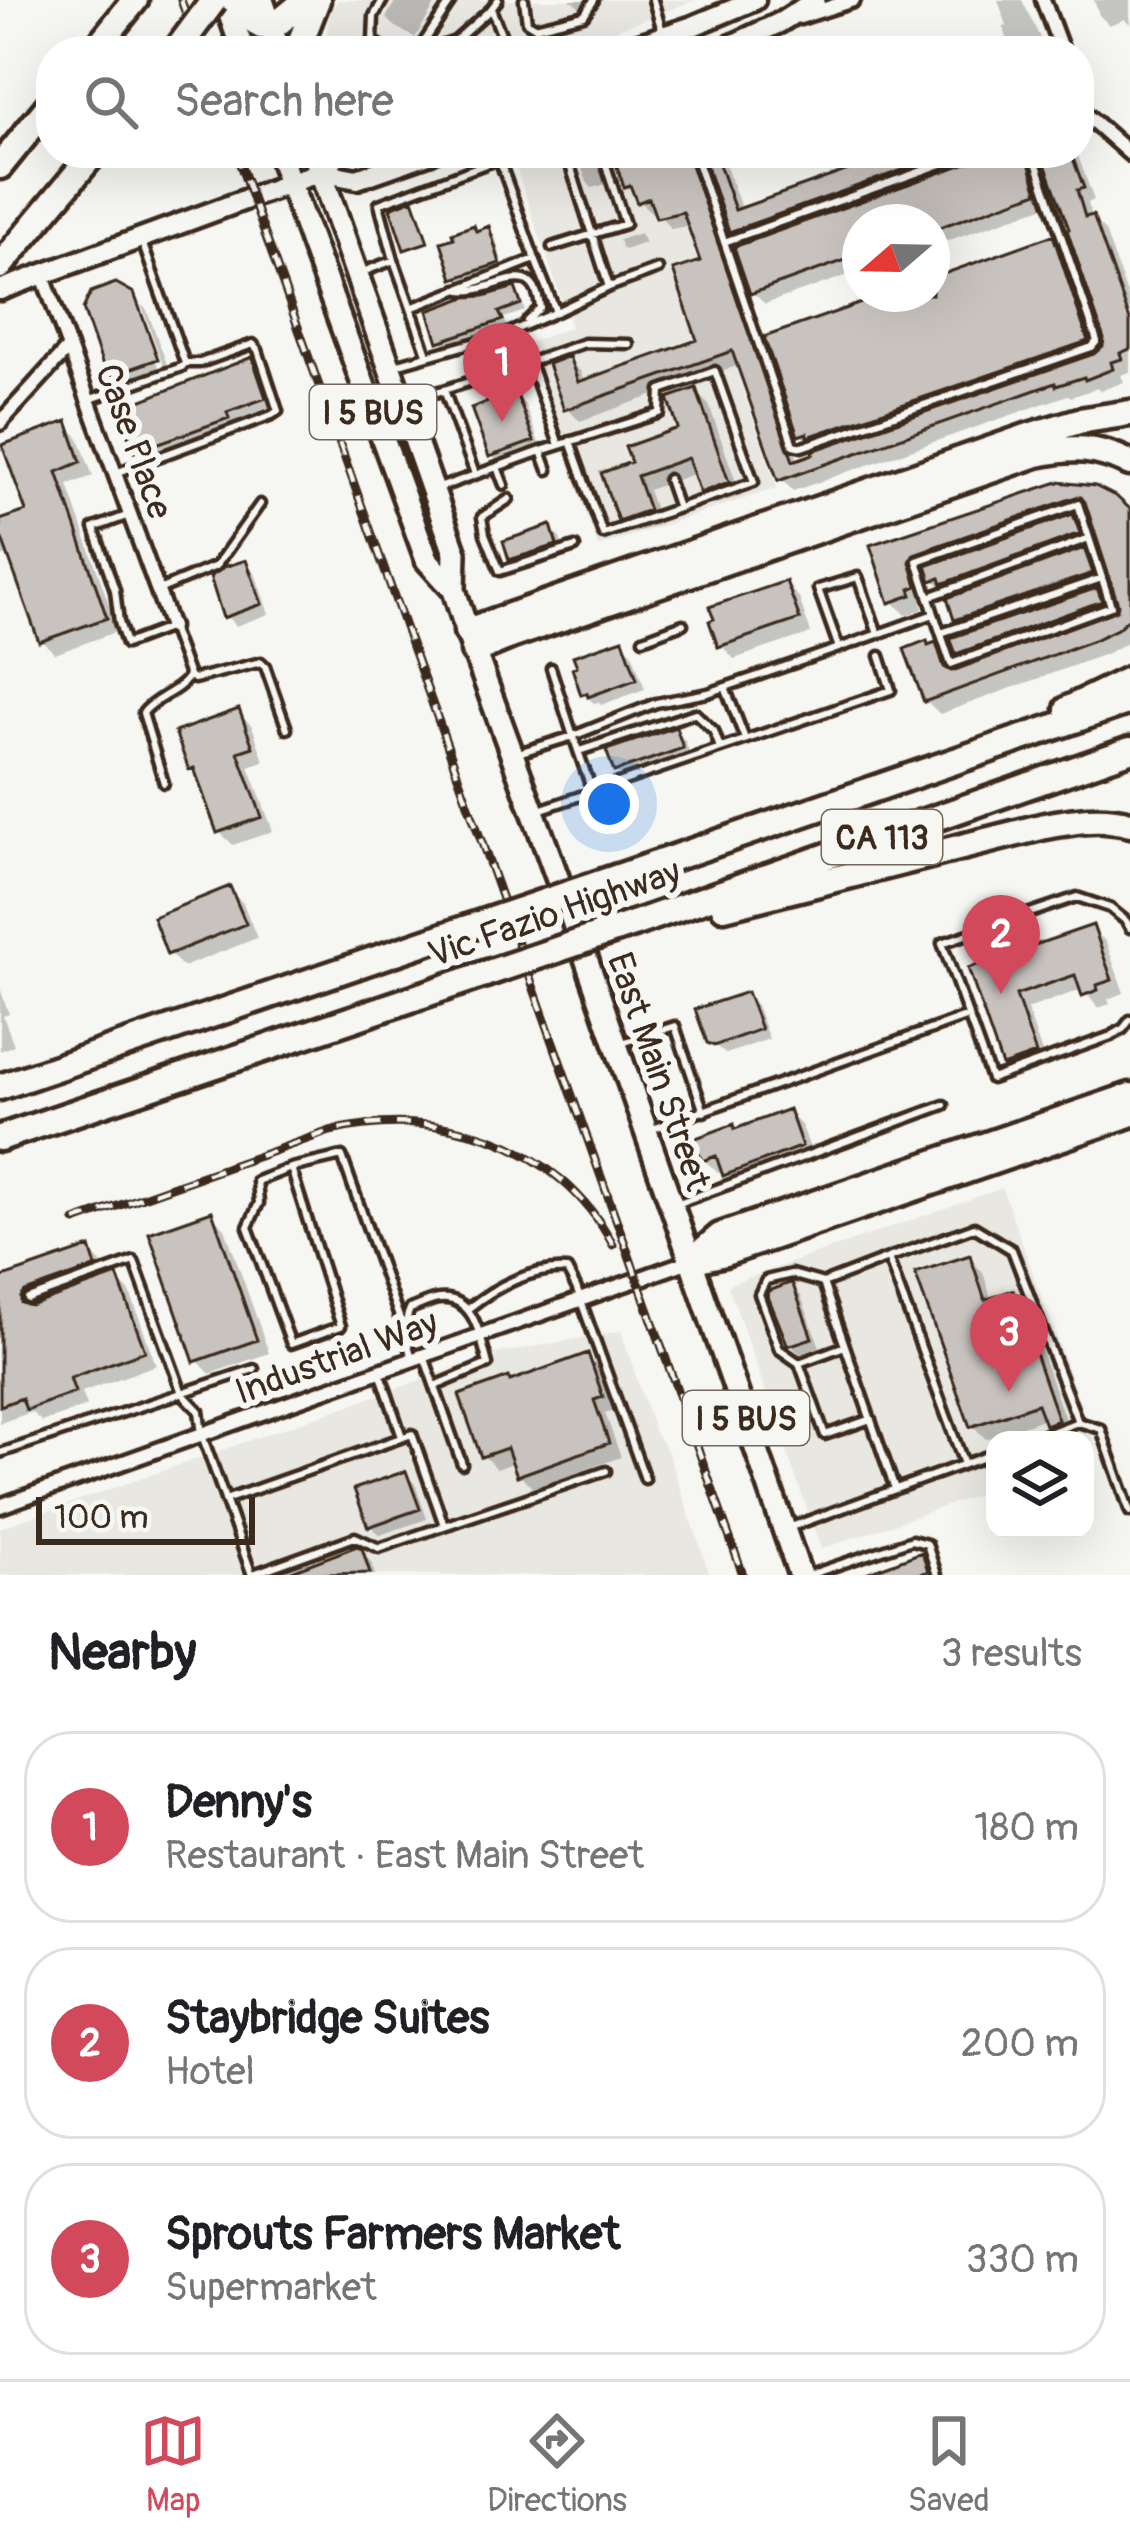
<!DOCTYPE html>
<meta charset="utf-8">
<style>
body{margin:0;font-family:Pangolin,sans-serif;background:#f2f2f2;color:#202124}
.controls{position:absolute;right:36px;bottom:36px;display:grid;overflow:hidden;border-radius:24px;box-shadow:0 12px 48px #0002}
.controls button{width:108px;height:108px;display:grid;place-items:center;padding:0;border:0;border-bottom:3px solid #e0e0e0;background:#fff;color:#202124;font:60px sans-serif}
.compass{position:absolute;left:842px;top:204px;width:108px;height:108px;border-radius:50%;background:#fff;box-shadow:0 12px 48px #0002;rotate:250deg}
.scale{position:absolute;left:36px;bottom:30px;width:219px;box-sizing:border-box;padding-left:12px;border:6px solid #3b2a1e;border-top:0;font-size:33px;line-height:42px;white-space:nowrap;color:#3b2a1e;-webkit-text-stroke:9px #f6f6f2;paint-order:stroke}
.you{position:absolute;left:609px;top:804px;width:42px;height:42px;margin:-30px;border:9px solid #fff;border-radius:50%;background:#1a73e8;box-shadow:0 0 0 18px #1a73e833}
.badge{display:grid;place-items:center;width:78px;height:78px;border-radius:50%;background:#d1495b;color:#fff;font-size:39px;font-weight:700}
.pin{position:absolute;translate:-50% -99px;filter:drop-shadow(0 3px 6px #0008)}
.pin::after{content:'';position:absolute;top:63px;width:42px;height:36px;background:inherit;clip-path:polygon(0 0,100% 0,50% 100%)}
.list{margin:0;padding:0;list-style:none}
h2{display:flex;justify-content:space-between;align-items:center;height:156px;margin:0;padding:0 48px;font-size:51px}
h2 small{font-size:39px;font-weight:400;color:#757577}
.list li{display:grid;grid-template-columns:78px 1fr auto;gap:36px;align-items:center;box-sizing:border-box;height:192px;margin:0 24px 24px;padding:0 24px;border:3px solid #e0e0e0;border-radius:48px}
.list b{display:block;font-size:45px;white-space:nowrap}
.list p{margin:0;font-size:39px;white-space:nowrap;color:#757577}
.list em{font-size:39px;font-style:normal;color:#757577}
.icon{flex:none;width:66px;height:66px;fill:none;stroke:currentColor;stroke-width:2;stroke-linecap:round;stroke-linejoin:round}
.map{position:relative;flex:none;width:1130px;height:1575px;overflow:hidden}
.search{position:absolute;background:#fff;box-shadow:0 12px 48px #0002;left:36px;right:36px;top:36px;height:132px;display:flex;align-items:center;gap:30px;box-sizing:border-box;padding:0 42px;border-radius:48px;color:#757577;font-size:45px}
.sheet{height:804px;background:#fff}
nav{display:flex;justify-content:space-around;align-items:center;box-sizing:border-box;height:168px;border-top:3px solid #e0e0e0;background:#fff;font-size:33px;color:#757577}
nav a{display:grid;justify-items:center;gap:6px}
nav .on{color:#d1495b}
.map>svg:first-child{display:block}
</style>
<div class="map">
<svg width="1130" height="1575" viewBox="0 0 1130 1575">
<rect width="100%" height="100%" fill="#f6f6f2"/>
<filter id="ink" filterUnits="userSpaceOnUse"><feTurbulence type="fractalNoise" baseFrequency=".00833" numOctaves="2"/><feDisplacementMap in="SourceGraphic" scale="24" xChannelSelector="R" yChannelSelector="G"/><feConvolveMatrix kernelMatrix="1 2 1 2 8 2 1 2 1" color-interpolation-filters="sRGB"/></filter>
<g filter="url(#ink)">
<path fill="#e8e7e2" d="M337,0H696L558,51H325L330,12Z
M511,153H662L777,488L598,547L527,343L571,327Z
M1002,1188L1098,1453L1085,1457V1440H995V1489L821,1549L728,1285Z
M621,1331L654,1431L667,1450L710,1575H0V1528L495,1354Z"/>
<path fill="#0003" fill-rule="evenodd" d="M396,0H438L415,38L396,27L386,18Z
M570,0H595L586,12Z
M998,0H1022L1042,42L1017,50L1008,40L1003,27L1007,26Z
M1094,0H1130V24L1125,19L1109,25L1099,15Z
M622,153H637L639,160L663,153H721L742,210L905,153H1077L1094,200L1088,203L1093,219L1105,231L1130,303V372L1121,375L1124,382L1100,391L1097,388L1071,397L1068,395L793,491L781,479L740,365L580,421L567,409L568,360L581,372L584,383L701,342L704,263L691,225L671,229L657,212L652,213L639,201L627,185ZM1044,155L1107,338L1100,353L1065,251L1052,239L932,281V294H895L801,435L813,447L820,445L825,450L799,462L698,164L707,158L731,231L746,245L752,292L765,304L860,271V222H932V246L1049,205L1037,167Z
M595,164L601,170L606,184L592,188L587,182L582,169Z
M489,229L495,236L504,269L462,284L456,277L478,233Z
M640,233L645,243L624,250L622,248L619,240Z
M514,291L520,297L525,311L504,318L507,326L447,346L441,340Z
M133,299L161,375L166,373L141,304L147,310L170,373L123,389L110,375Z
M252,360L264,373L276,411L237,425L240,430L149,463L137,451Z
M695,392L709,405L741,496L716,504L703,491L696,473L648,490L660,524L634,533L620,519L635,464L682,430Z
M516,395L525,405L542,451L501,465L492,456Z
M66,424L79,438L93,476L68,485L118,631L55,654L42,640L11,554L0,557V523L30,513Z
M1058,485L1130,513V640L1108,653L940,714L926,701L930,648L935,646L949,659L954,674L973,667L958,653L972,634L957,619L1084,551L1097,565L1104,587L1095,590L1110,605L1113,615L1120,612L1121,603L1091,509L1071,516L1082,527L1088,543L954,592L950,588L944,590L934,580L929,565L922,577L929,600L921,602L923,609L906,615L892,601L874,547Z
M550,528L560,538L565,554L522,568L512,559Z
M245,563L255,573L269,614L236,626L226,616Z
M786,584L799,598L811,633L734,659L721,645Z
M623,642L632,652L645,689L601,705L598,702L594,703L584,694Z
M238,713L252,726L264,761L249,766L273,831L233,845L220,832L200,777L192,768Z
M675,731L685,740L691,758L626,781L616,771Z
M229,890L243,903L257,938L183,967L170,954Z
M1092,928L1106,942L1124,993L1108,999L1110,1004L1098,1008L1083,989L1027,1009L1047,1067L1018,1078L1004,1064L972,970Z
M0,988L9,1014L3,1016L14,1045L0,1051Z
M746,995L756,1005L769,1039L726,1054L709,1041Z
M788,1112L802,1126L814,1160L740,1188L725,1171L718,1173L704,1160L737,1131Z
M211,1215L225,1228L269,1353L210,1374L197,1360Z
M89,1250L102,1264L108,1281L117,1279L130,1292L156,1365L82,1392L87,1406L42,1422L32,1412L0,1423V1281Z
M969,1259L983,1272L992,1301L1012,1293L1026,1307L1070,1434L1061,1437L1045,1418L986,1439L972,1425Z
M791,1286L801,1296L820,1347L800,1354L788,1343Z
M587,1357L601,1370L615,1410L605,1413L621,1457L533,1488L519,1474L515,1462L497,1469L483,1455L511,1383Z
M405,1474L415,1484L427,1519L380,1535L371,1526Z
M360,1551L371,1562L375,1575L289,1574Z
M921,1555L932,1567L935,1575H880Z"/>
<path fill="#c8c3be" stroke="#3b2a1e" stroke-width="3" d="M654,153H687L793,461L813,454L812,451L1094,354L1103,346L1104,339L1067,230L1069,229L1041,153H1071L1084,188L1077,190L1085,217L1093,215L1130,320V349L1120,353L1122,359L1111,362L1113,369L1085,380L1084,377L1056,386L1055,383L778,481L732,351L564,410L548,364L569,356L578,382L697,340L673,270L700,261L683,212L656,218L649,198L637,203L630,185L624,187L616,164Z
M702,153H715L735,210L896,153H950L729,232Z
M979,153H990L991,158L1005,153H1026L1038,192L932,230V222H860V255L750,294L734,247L975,160Z
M413,199L428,242L404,250L390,208Z
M474,225L476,231L489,226L500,263L453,279L441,242L454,238L452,233Z
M1053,235L1088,341L808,437L807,433L798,436L764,337L887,294H932V278Z
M116,283L134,293L158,359L107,377L83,309L91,292Z
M515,287L521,304L499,312L503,320L438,342L428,311L466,297L484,296Z
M252,357L266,398L227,412L229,418L134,452L119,409Z
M696,388L729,482L700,493L688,458L637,476L649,510L618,521L601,473L631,462L625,447L678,428L668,398Z
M516,392L534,441L489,457L471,408Z
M67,421L81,462L57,472L107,618L39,642L2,539L0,540V520L26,511L2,445Z
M1058,482L1095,486L1117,497L1130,509V617L1117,629L1094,640L924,702L904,649L927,640L928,645L936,642L944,667L952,671L1117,610L1118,604L1085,502L1081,497H1076L914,554L910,562L917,586L910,589L912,595L889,603L870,545Z
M1073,514L1080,533L942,584L940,578L931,581L926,566Z
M551,525L557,545L509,560L503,541Z
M1084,548L1093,573L954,620L947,598Z
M246,560L262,604L223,618L210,577L224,567Z
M786,581L800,619L718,647L709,621L714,619L709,607Z
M1097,588L1102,601L956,654L950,638Z
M623,639L637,679L588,697L587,693L581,695L572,668L577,666L573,656Z
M239,709L253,747L238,752L262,817L217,833L194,768L189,770L175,732Z
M676,727L683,748L614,772L606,750Z
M230,886L246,924L167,955L153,917Z
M1093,925L1112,980L1097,985L1098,990L1082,996L1075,975L1016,995L1036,1054L1002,1066L968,968Z
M747,992L761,1029L714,1046L707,1043L695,1009Z
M789,1109L802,1146L723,1176L716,1156L702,1161L693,1139L734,1124L735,1129Z
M212,1211L257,1340L194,1362L149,1233Z
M90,1247L96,1267L25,1292L21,1297V1303L31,1306L117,1275L145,1351L70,1378L75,1392L26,1410L22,1398L0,1406V1278Z
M970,1255L985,1300L1013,1290L1058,1420L1045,1425L1037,1404L970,1427L915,1273Z
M792,1282L812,1338L788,1346L767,1294L769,1291Z
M588,1353L603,1397L594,1400L609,1443L517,1476L507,1448L481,1457L459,1395L509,1377L510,1381Z
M406,1471L420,1509L368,1527L354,1489Z
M357,1546L362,1548L370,1573L281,1575Z
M922,1552L928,1571L918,1575H861Z"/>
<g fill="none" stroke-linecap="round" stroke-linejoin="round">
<g stroke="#3b2a1e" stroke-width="15">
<path id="lane" d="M383,0L374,16L373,41L390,51
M498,0L491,9L508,51
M524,0L527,22L535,27L584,15L594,0
M653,0L662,31
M418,51L452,0
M427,51L455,41L491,9
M475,153L480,166
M566,153L609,287
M694,153L793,445L802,447L1092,347L1097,341L1033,153
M724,242L972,153
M552,247L625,224L602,153
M394,260L379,204L499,159L535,259
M360,273L394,260L411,308
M457,289C489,299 534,250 540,308L527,321
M556,312L609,287L658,269
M530,362L584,343L629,344
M392,366L508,333L556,312L535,259L411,308L427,354
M444,390L530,362L559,445
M88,400L182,367L185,363L142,242
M407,400L444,390L475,474
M541,451L660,413L661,390L715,371L754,482L603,534L570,441
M497,467L541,451L548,470
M118,472L272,415L278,411L258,350L253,344L200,363H185
M668,479L678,508
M436,489L497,467L504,485
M509,499L482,517L485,534L500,571L575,547
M129,515L94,528L115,590L119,622L126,644L171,627L189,676L194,679L261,662L265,666L287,729
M161,589L216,566L260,504
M929,597L1089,538
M941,633L1102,578
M878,634L934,614L917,561L1078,504L1111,606L951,664L934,614
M643,639L683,624
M551,668L573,736L656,703L708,693L839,648L818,589L858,577L878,634L839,648
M725,687L745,739
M579,751L695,713L714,731L720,748
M515,754L573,736L592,791
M164,783L143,713C155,697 178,693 189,676
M536,811L891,690L880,656
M1130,928L1126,921L1110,908L1077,897L942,943L991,1079L1111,1036L1123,1029L1130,1020
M622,1043L675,1026L704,1112
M650,1130L968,1016
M291,1168L341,1326L291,1344L248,1227L259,1203L257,1181L291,1168L342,1156L405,1334
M676,1204L944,1105
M888,1258L823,1283L895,1489
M28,1299L134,1261L182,1393L199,1411L202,1435L252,1575
M469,1308C495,1287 533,1267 567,1270L576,1287L645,1479
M845,1346L799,1363L825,1435L871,1419
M424,1356L462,1464
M412,1358C406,1339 402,1327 410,1309C419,1306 430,1300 439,1299C475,1295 480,1337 488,1364L435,1386
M799,1363L779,1349L759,1294L766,1280L791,1274L823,1283
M380,1372L402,1437
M1030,1440L1078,1422L1101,1429L1130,1512
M0,1453L254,1369
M964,1464L888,1258L974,1227L1012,1250L1078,1422
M225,1500L412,1434L444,1525
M788,1528L995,1453
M253,1574L355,1537L379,1548L606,1471
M809,1575L912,1540L927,1544L937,1575"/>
</g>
<g stroke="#3b2a1e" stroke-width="21">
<path id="street" d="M1043,0L1062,51
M800,17L853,0
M1079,99L1084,113L1130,154
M43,276L171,627
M0,423L69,347
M0,1506L692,1260"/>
</g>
<g stroke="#3b2a1e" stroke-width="27">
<path id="secondary" d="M618,51L693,26L755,0
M719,51L781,22L815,0
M320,172L357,179L431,153
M0,290L320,172L340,153"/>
</g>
<g stroke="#3b2a1e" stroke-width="30">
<path id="primary" d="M225,0L243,51
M262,0L279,51
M279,153L427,560L454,590
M314,153L455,553L454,590L467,631L572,918L800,1575"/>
</g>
<g stroke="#3b2a1e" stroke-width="33">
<path id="highway" d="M245,0L252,19L261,26L278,23L306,0
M94,51L135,0
M297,51L317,0
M0,166L51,103
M0,266L94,153
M467,631L1032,435L1079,421L1130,413
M474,651L510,636L1037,454C1073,446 1096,447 1130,463
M1068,709L1130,679
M618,877L1130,701
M724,907L1045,826C1074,821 1101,816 1130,824
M633,924L1130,750
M0,1087L467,928
M0,1138L485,974
M692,1260L720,1236L1130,1096
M694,1260L725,1253L1130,1114"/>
</g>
<use href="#lane" stroke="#f6f6f2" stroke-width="6"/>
<use href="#street" stroke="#f6f6f2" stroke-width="12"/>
<use href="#secondary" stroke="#f6f6f2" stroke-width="18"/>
<use href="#primary" stroke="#f6f6f2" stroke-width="21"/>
<use href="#highway" stroke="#f6f6f2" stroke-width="24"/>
<g stroke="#3b2a1e" stroke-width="9">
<path id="rail" d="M181,0L199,51
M236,153L743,1575
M75,1221L330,1131C439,1106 559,1141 613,1245"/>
</g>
<use href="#rail" stroke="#f6f6f2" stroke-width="4.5" stroke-dasharray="14" stroke-linecap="butt"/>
<g stroke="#3b2a1e" stroke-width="33" stroke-linecap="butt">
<path id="highway-bridge" d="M176,51L214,0
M467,928L618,877
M485,974L633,924"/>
</g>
<use href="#highway-bridge" stroke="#f6f6f2" stroke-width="24"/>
</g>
</g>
<g text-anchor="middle" stroke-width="12" stroke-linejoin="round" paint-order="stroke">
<g fill="#f6f6f2" stroke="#73675e" stroke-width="3">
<rect x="310" y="385" width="126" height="54" rx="9"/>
<rect x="822" y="810" width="120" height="54" rx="9"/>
<rect x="683" y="1391" width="126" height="54" rx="9"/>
</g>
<g font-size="33" font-weight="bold" fill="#3b2a1e">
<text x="373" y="424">I 5 BUS</text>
<text x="882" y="849">CA 113</text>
<text x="746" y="1430">I 5 BUS</text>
</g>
<g font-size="36" fill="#3b2a1e" stroke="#f6f6f2">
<text transform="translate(135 441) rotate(70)" y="13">Case Place</text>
<text transform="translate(554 912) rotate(-19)" y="13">Vic Fazio Highway</text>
<text transform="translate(660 1071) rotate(71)" y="13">East Main Street</text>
<text transform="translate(336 1356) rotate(-20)" y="13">Industrial Way</text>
</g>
</g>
</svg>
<div class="controls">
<button><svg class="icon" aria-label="layers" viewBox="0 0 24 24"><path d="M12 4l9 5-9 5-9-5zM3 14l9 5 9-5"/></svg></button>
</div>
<svg class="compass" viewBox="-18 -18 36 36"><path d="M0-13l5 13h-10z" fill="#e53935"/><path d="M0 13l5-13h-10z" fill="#757577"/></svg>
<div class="scale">100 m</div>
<div class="you"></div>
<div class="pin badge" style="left:502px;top:422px">1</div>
<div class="pin badge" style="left:1001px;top:994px">2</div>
<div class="pin badge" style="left:1009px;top:1392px">3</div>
<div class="search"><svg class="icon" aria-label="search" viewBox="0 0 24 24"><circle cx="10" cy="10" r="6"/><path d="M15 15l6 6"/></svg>Search here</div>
</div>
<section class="sheet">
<h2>Nearby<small>3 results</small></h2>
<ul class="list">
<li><span class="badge">1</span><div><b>Denny's</b><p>Restaurant · East Main Street</p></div><em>180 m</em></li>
<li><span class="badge">2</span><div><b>Staybridge Suites</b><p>Hotel</p></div><em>200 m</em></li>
<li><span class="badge">3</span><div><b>Sprouts Farmers Market</b><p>Supermarket</p></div><em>330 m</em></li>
</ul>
</section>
<nav>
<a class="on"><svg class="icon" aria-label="map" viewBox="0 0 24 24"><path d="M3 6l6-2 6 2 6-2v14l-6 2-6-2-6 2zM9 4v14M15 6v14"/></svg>Map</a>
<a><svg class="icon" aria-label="directions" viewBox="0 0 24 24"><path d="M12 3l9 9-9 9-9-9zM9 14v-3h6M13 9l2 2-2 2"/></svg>Directions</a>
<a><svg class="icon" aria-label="saved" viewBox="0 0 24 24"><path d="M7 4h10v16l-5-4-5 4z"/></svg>Saved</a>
</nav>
